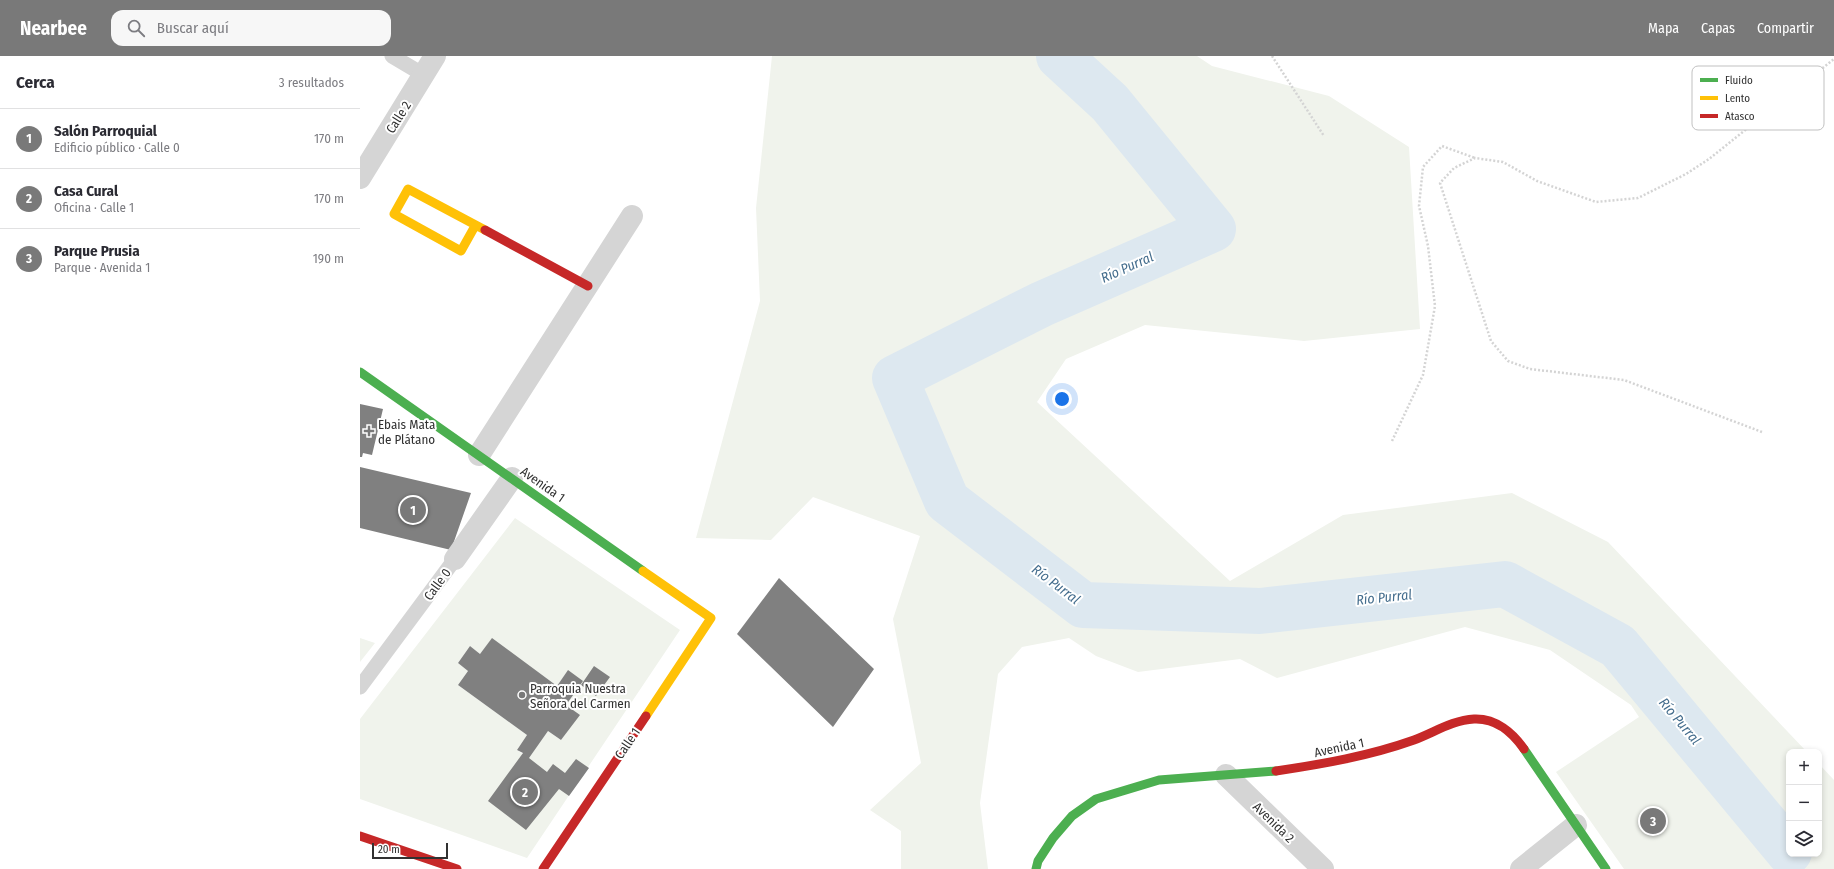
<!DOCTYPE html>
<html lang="es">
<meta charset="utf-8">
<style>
body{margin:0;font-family:"Fira Sans Condensed",sans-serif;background:#f7f7f7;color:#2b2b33}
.controls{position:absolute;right:12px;bottom:12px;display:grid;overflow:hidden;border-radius:8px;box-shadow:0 2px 6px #0003}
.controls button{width:36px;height:36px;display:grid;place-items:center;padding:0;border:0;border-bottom:1px solid #e1e1e2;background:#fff;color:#2b2b33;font:20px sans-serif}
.scale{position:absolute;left:12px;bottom:10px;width:76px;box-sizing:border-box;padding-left:4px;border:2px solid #313131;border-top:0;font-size:11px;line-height:14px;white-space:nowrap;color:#313131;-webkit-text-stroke:3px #fff;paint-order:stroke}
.you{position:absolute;left:702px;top:343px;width:14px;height:14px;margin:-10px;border:3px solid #fff;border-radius:50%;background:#1a73e8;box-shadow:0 0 0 6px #1a73e833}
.badge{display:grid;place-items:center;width:26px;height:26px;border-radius:50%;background:#797979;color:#fff;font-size:13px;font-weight:700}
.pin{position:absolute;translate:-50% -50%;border:2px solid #fff;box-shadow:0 1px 4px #0006}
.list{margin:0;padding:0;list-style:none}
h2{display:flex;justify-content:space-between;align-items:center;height:52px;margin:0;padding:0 16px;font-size:17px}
h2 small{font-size:13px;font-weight:400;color:#7c7c81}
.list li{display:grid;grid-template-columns:26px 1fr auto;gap:12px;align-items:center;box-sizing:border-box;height:60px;padding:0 16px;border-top:1px solid #e1e1e2}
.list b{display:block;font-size:15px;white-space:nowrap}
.list p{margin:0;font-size:13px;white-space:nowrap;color:#7c7c81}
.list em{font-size:13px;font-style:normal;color:#7c7c81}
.icon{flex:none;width:22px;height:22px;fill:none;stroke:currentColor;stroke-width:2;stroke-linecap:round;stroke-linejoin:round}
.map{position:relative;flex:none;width:1474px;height:813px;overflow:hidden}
header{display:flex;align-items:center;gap:24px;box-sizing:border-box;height:56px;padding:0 20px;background:#797979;color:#fff}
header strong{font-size:19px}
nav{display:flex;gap:22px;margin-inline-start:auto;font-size:14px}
.search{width:280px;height:36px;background:#f7f7f7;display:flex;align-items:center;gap:10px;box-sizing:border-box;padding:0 14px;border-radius:12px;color:#7c7c81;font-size:15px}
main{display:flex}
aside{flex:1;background:#fff}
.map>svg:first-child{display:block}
</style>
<header>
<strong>Nearbee</strong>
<div class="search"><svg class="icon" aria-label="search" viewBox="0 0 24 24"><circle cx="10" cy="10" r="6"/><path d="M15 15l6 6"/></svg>Buscar aquí</div>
<nav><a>Mapa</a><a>Capas</a><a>Compartir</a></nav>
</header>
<main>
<aside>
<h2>Cerca<small>3 resultados</small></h2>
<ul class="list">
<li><span class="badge">1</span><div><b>Salón Parroquial</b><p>Edificio público · Calle 0</p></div><em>170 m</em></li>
<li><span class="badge">2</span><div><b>Casa Cural</b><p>Oficina · Calle 1</p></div><em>170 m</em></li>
<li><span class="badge">3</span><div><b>Parque Prusia</b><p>Parque · Avenida 1</p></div><em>190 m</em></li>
</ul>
</aside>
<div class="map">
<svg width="1474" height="813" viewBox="0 0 1474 813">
<rect width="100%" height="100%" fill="#fff"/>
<path fill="#f0f3ec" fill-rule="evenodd" d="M412,0H837L852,10L969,40L1049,91L1060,273L944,285L785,269L706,303L677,346L870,525L983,459L1152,437L1248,486L1447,696H1429V798H1459V708L1474,724V813H1264L1196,716L1279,661L1271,649L1190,594L1105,571L917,622L880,603L778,616L736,600L709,582L662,591L638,618L620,747L628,813H541V775L510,754L561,707L533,563L560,480L453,441L411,484L336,482L400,245L396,152Z
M155,462L320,574L167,802L0,743V663ZM132,583L197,630L208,614L206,649L219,659L201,684L188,675L168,702L157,694L167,679L98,629L108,615L98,607L110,590L120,598Z
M0,582L15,587L0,606Z"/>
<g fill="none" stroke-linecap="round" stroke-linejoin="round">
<path stroke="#dde8f0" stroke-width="46" d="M699,0L750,47L853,173L682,248L535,322L587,445L723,549L900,555L1145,528L1258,590L1429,796"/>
</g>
<path fill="#808080" d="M0,348L23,353L12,399L3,397L2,401H0Z
M0,411L111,437L91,494L0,472Z
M419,522L514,613L473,671L377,578Z
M132,582L197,630L208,614L223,625L206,649L220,659L201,684L188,675L169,702L187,716L193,708L205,717L216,703L229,712L209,740L199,733L166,774L128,745L163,697L157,694L167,679L98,629L108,615L98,607L110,590L120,598Z
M234,610L250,621L236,640L221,629Z"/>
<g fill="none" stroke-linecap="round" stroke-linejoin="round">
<path stroke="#d4d4d4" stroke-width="2.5" stroke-dasharray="2 2" stroke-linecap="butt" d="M912,0L964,80
M1402,376L1264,324L1170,313L1148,305L1131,285L1080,127L1094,112L1115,102L1143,106L1177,125L1236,146L1278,142L1326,118L1349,103L1474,3
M1032,385L1063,319L1075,250L1068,190L1059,150L1063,111L1082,90L1115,102"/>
<path stroke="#d5d5d5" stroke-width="15" d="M32,0L64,19
M0,631L95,503"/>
<path stroke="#d5d5d5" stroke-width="22" d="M0,122L75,0
M119,399L272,160
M95,503L152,422
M866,719L963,813
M1161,813L1216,769"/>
<path stroke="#4caf50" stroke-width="9" d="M0,316L283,515
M1164,693L1246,813
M676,813L678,805L693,782L712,760L736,743L799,724L916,715"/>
<path stroke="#ffc107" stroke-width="9" d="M115,170L101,195L34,158L48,133L125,174
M283,515L351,562L286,660"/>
<path stroke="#c62828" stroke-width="9" d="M125,174L228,230
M916,715C963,708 1009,700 1054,684C1073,677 1093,664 1114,663C1136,662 1153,677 1164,693
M0,780L97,813
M183,813L286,660"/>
</g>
<g fill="#797979" stroke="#fff" stroke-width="1.5">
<path d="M7 369h4v4h4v4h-4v4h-4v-4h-4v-4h4z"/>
<circle cx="162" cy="639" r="4"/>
</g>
<g text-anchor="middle" stroke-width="4" stroke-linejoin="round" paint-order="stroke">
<g font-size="13" fill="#313131" stroke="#fff">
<text transform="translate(38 61) rotate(-58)" y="5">Calle 2</text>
<text transform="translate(183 428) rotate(35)" y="5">Avenida 1</text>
<text transform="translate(77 528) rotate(-54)" y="5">Calle 0</text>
<text transform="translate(267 687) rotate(-56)" y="5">Calle 1</text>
<text transform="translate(979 691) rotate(-12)" y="5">Avenida 1</text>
<text transform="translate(914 766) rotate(44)" y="5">Avenida 2</text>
</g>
<g font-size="13" fill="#313131" stroke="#fff" text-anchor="start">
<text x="18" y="373">Ebais Mata<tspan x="18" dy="15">de Plátano</tspan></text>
<text x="170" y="637">Parroquia Nuestra<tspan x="170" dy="15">Señora del Carmen</tspan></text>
</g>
<g font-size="14" font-style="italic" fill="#446d8d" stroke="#fff">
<text transform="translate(767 211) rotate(-24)" y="5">Río Purral</text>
<text transform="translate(696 528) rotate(37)" y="5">Río Purral</text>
<text transform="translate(1024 541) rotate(-6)" y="5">Río Purral</text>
<text transform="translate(1320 665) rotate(50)" y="5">Río Purral</text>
</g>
</g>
<rect x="1332" y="10" width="132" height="64" rx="6" fill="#fff" stroke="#c1c1c1" stroke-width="1"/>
<rect x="1340" y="22" width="18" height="4" fill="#4caf50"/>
<rect x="1340" y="40" width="18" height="4" fill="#ffc107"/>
<rect x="1340" y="58" width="18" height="4" fill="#c62828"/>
<g font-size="11" fill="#313131">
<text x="1365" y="28">Fluido</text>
<text x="1365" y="46">Lento</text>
<text x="1365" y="64">Atasco</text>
</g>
</svg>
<div class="controls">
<button>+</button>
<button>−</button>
<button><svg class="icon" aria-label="layers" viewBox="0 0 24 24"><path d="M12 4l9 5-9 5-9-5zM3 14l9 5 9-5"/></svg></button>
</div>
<div class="scale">20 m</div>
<div class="you"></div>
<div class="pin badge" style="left:53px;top:454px">1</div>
<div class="pin badge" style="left:165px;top:736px">2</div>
<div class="pin badge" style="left:1293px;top:765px">3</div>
</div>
</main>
